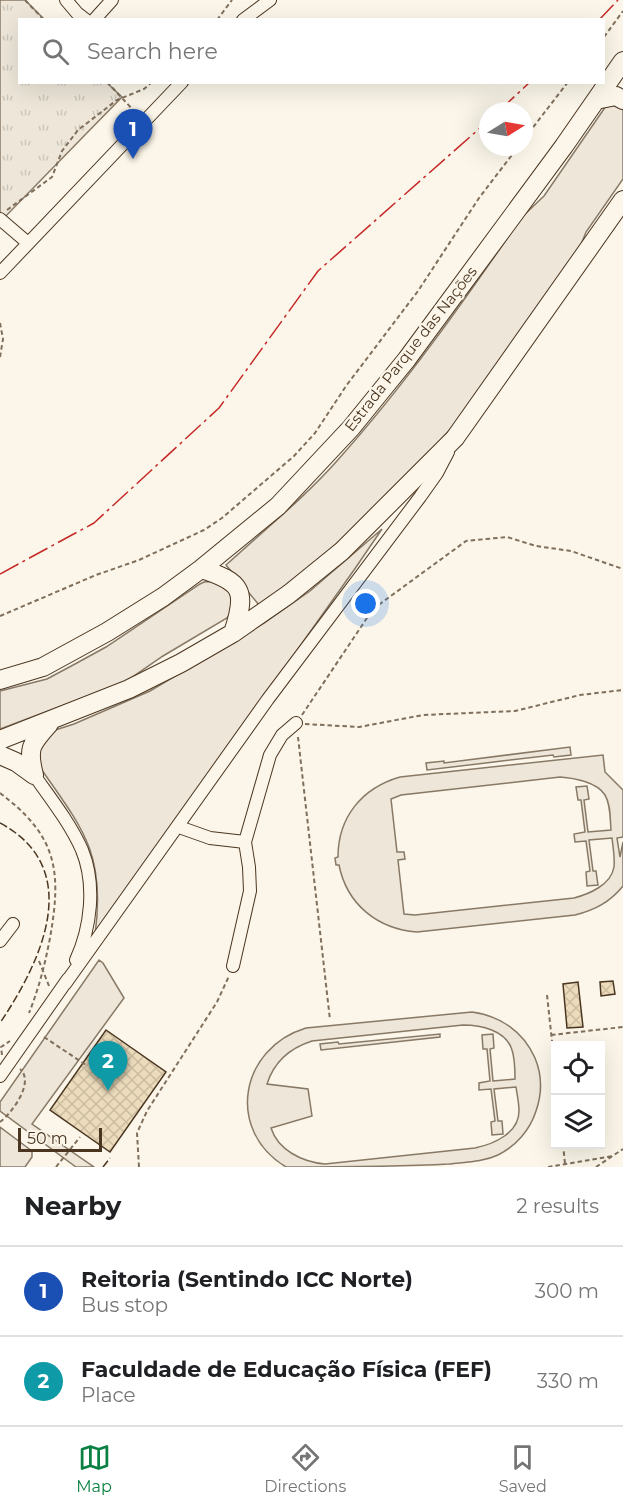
<!DOCTYPE html>
<meta charset="utf-8">
<style>
body{margin:0;font-family:Montserrat,sans-serif;background:#f2f2f2;color:#202124}
.controls{position:absolute;right:18px;bottom:18px;display:grid;overflow:hidden;border-radius:0px;box-shadow:0 6px 24px #0002}
.controls button{width:54px;height:54px;display:grid;place-items:center;padding:0;border:0;border-bottom:2px solid #e0e0e0;background:#fff;color:#202124;font:30px sans-serif}
.compass{position:absolute;left:479px;top:102px;width:54px;height:54px;border-radius:50%;background:#fff;box-shadow:0 6px 24px #0002;rotate:79deg}
.scale{position:absolute;left:18px;bottom:15px;width:84px;box-sizing:border-box;padding-left:6px;border:3px solid #4a3520;border-top:0;font-size:16px;line-height:21px;white-space:nowrap;color:#4a3520;-webkit-text-stroke:4px #fbf6e9;paint-order:stroke}
.you{position:absolute;left:366px;top:604px;width:21px;height:21px;margin:-15px;border:4px solid #fff;border-radius:50%;background:#1a73e8;box-shadow:0 0 0 9px #1a73e833}
.badge{display:grid;place-items:center;width:39px;height:39px;border-radius:50%;background:#0b8043;color:#fff;font-size:20px;font-weight:700}
.pin{position:absolute;translate:-50% -50px;filter:drop-shadow(0 2px 3px #0008)}
.pin::after{content:'';position:absolute;top:32px;width:21px;height:18px;background:inherit;clip-path:polygon(0 0,100% 0,50% 100%)}
.list{margin:0;padding:0;list-style:none}
h2{display:flex;justify-content:space-between;align-items:center;height:78px;margin:0;padding:0 24px;font-size:26px}
h2 small{font-size:20px;font-weight:400;color:#757577}
.list li{display:grid;grid-template-columns:39px 1fr auto;gap:18px;align-items:center;box-sizing:border-box;height:90px;padding:0 24px;border-top:2px solid #e0e0e0}
.list b{display:block;font-size:22px;white-space:nowrap}
.list p{margin:0;font-size:20px;white-space:nowrap;color:#757577}
.list em{font-size:20px;font-style:normal;color:#757577}
.icon{flex:none;width:33px;height:33px;fill:none;stroke:currentColor;stroke-width:2;stroke-linecap:round;stroke-linejoin:round}
.map{position:relative;flex:none;width:623px;height:1167px;overflow:hidden}
.search{position:absolute;background:#fff;box-shadow:0 6px 24px #0002;left:18px;right:18px;top:18px;height:66px;display:flex;align-items:center;gap:15px;box-sizing:border-box;padding:0 21px;border-radius:0px;color:#757577;font-size:22px}
.sheet{height:258px;background:#fff}
nav{display:flex;justify-content:space-around;align-items:center;box-sizing:border-box;height:84px;border-top:2px solid #e0e0e0;background:#fff;font-size:16px;color:#757577}
nav a{display:grid;justify-items:center;gap:3px}
nav .on{color:#0b8043}
.map>svg:first-child{display:block}
</style>
<div class="map">
<svg width="623" height="1167" viewBox="0 0 623 1167">
<defs>
<pattern id="park-tufts" width="24" height="20" patternUnits="userSpaceOnUse" patternTransform="scale(1.5)"><rect width="24" height="20" fill="#ede6d9"/><path d="M3 7l-1-3M5 7V3M7 7l1-3M15 17l-1-3M17 17v-4M19 17l1-3" fill="none" stroke="#cdc6ba"/></pattern>
<pattern id="building-cross-hatch" width="8" height="8" patternUnits="userSpaceOnUse" patternTransform="scale(1.5)"><rect width="8" height="8" fill="#ecdcbc"/><path d="M0 0l8 8M0 8l8-8" fill="none" stroke="#ccbda1"/></pattern>
</defs>
<rect width="100%" height="100%" fill="#fbf6e9"/>
<path fill="#ede6d9" stroke="#887966" stroke-width="1.5" fill-rule="evenodd" d="M623,103V179L586,232L578,252L458,420C400,490 333,552 259,605L226,565C263,531 303,499 336,462C405,385 464,301 522,217L544,196L606,106Z
M382,529L354,570L95,935C106,854 83,829 39,766L37,762L42,738L49,732L74,724L150,691L264,623L310,591Z
M219,581L232,591L230,614L227,618L163,656L125,682L0,729V691L47,679L75,664L106,647L200,584L204,582Z
M570,747L571,755L554,757L553,755L427,770L426,763L444,761V763Z
M603,755L605,772L623,790V837L617,838L620,857L623,842V886C610,902 595,910 575,915L417,932C378,929 347,905 339,865H336L335,858L338,857C338,817 362,788 400,777ZM560,777C574,778 597,782 605,795C611,805 610,819 611,830L588,832L584,800L589,799L587,786L576,787L578,800H581L585,832L574,834L575,842L586,841L590,871L586,872L587,886L598,885L596,871H593L589,840L612,838C613,847 615,858 614,867C611,885 589,894 574,898L415,915L404,914L398,860L405,859L404,852H397L391,799L401,795Z
M99,960L103,963L124,998L32,1124L94,1167H76L0,1111V1102Z
M472,1012C500,1016 523,1031 535,1058C542,1075 542,1094 536,1111C530,1130 516,1146 498,1155C483,1162 466,1162 449,1164C395,1167 340,1167 286,1167C225,1130 240,1048 306,1028ZM463,1025C480,1025 506,1030 512,1050C515,1059 515,1070 515,1079L493,1081L490,1049L494,1048L493,1034L482,1035L483,1049H487L490,1081L479,1083V1090L491,1089L495,1121L491,1122L492,1135L503,1134L502,1121H498L494,1089L516,1087C517,1094 519,1103 519,1111C519,1133 494,1144 475,1148L325,1164C302,1162 278,1150 271,1128L312,1116L308,1089L267,1084C274,1062 290,1048 312,1041Z
M440,1034V1037L321,1050L320,1044L338,1042L339,1044Z
M0,1127L32,1151V1157L25,1167H0Z"/>
<path fill="url(#park-tufts)" stroke="#887966" stroke-width="1.5" d="M0,0H25L44,19L20,20V82L107,83L122,97L0,222Z"/>
<path fill="url(#building-cross-hatch)" stroke="#4a3520" stroke-width="1.5" d="M613,981L615,994L601,996L600,982Z
M578,982L583,1027L567,1028L563,984Z
M106,1030L166,1072L110,1152L50,1110Z"/>
<g fill="none" stroke-linecap="round" stroke-linejoin="round">
<g stroke="#4a3520" stroke-width="14">
<path id="minor" d="M66,0L77,13L86,20
M94,20L112,0
M243,20L270,0
M0,219L28,243
M0,273L182,82
M34,775C51,799 70,823 82,850C96,884 91,928 76,960
M179,827L210,838L245,842L270,755L282,735L296,723
M0,941L13,924
M233,966L250,891L249,867L245,842
M65,984L268,699L420,497L437,473L448,452
M0,1076L68,979"/>
</g>
<g stroke="#4a3520" stroke-width="20">
<path id="highway" d="M596,100L616,96L623,100
M201,569C243,582 247,591 233,633
M0,680L43,667L107,632L163,597L201,569L278,506L351,428L407,359L564,146L623,61
M0,740L129,689L181,663L233,633L289,594L342,551L455,438L623,200
M0,755L16,762L34,775
M34,775C27,748 31,744 49,724"/>
</g>
<path stroke="#7f6f5c" stroke-width="2" stroke-dasharray="4.5 3" stroke-linecap="butt" d="M25,0L44,20
M217,20L232,0
M604,37L623,11
M107,82L136,113
M524,139L568,82
M7,210L52,177L62,151L78,130L117,100L144,89L152,82
M0,323L3,339L0,357
M0,616L96,575L139,560L204,530L222,518L294,456L315,433L346,386L418,291L479,198L518,147
M302,715L373,609L466,541L507,537L536,546L571,551L623,569
M305,724L359,727L423,715L515,711L580,695L623,690
M298,737L330,1020
M0,793C57,836 62,870 50,938C45,964 39,988 29,1013
M39,961L49,986
M547,995L556,1078
M551,1035L623,1027
M44,1037L86,1065
M2,1055L1,1047L10,1041
M0,1122C12,1113 35,1082 20,1069
M563,1144L565,1164
M56,1167L80,1137
M139,1167L137,1133L147,1111L217,1002L229,976
M548,1167L613,1156
M596,1167L623,1149"/>
<use href="#minor" stroke="#fbf6e9" stroke-width="12"/>
<use href="#highway" stroke="#fbf6e9" stroke-width="18"/>
<path stroke="#4a3520" stroke-width="1.5" stroke-dasharray="8 3" stroke-linecap="butt" d="M0,823C86,869 41,962 0,1023
M103,1167L110,1158"/>
<path stroke="#c62828" stroke-width="1.5" stroke-dasharray="21 4.5 3 4.5" stroke-linecap="butt" d="M599,20L618,0
M499,111L530,82
M0,574L94,523L219,408L318,271L488,121"/>
</g>
<g text-anchor="middle" stroke-width="4.5" stroke-linejoin="round" paint-order="stroke">
<g font-size="15" fill="#4a3520" stroke="#fbf6e9">
<text transform="translate(411 349) rotate(-52)" y="5">Estrada Parque das Nações</text>
</g>
</g>
</svg>
<div class="controls">
<button><svg class="icon" aria-label="locate" viewBox="0 0 24 24"><circle cx="12" cy="12" r="6"/><path d="M12 2v4M12 18v4M2 12h4M18 12h4"/></svg></button>
<button><svg class="icon" aria-label="layers" viewBox="0 0 24 24"><path d="M12 4l9 5-9 5-9-5zM3 14l9 5 9-5"/></svg></button>
</div>
<svg class="compass" viewBox="-18 -18 36 36"><path d="M0-13l5 13h-10z" fill="#e53935"/><path d="M0 13l5-13h-10z" fill="#757577"/></svg>
<div class="scale">50 m</div>
<div class="you"></div>
<div class="pin badge" style="left:133px;top:159px;background:#1a4fb4">1</div>
<div class="pin badge" style="left:108px;top:1091px;background:#0f9aa8">2</div>
<div class="search"><svg class="icon" aria-label="search" viewBox="0 0 24 24"><circle cx="10" cy="10" r="6"/><path d="M15 15l6 6"/></svg>Search here</div>
</div>
<section class="sheet">
<h2>Nearby<small>2 results</small></h2>
<ul class="list">
<li><span class="badge" style="background:#1a4fb4">1</span><div><b>Reitoria (Sentindo ICC Norte)</b><p>Bus stop</p></div><em>300 m</em></li>
<li><span class="badge" style="background:#0f9aa8">2</span><div><b>Faculdade de Educação Física (FEF)</b><p>Place</p></div><em>330 m</em></li>
</ul>
</section>
<nav>
<a class="on"><svg class="icon" aria-label="map" viewBox="0 0 24 24"><path d="M3 6l6-2 6 2 6-2v14l-6 2-6-2-6 2zM9 4v14M15 6v14"/></svg>Map</a>
<a><svg class="icon" aria-label="directions" viewBox="0 0 24 24"><path d="M12 3l9 9-9 9-9-9zM9 14v-3h6M13 9l2 2-2 2"/></svg>Directions</a>
<a><svg class="icon" aria-label="saved" viewBox="0 0 24 24"><path d="M7 4h10v16l-5-4-5 4z"/></svg>Saved</a>
</nav>
